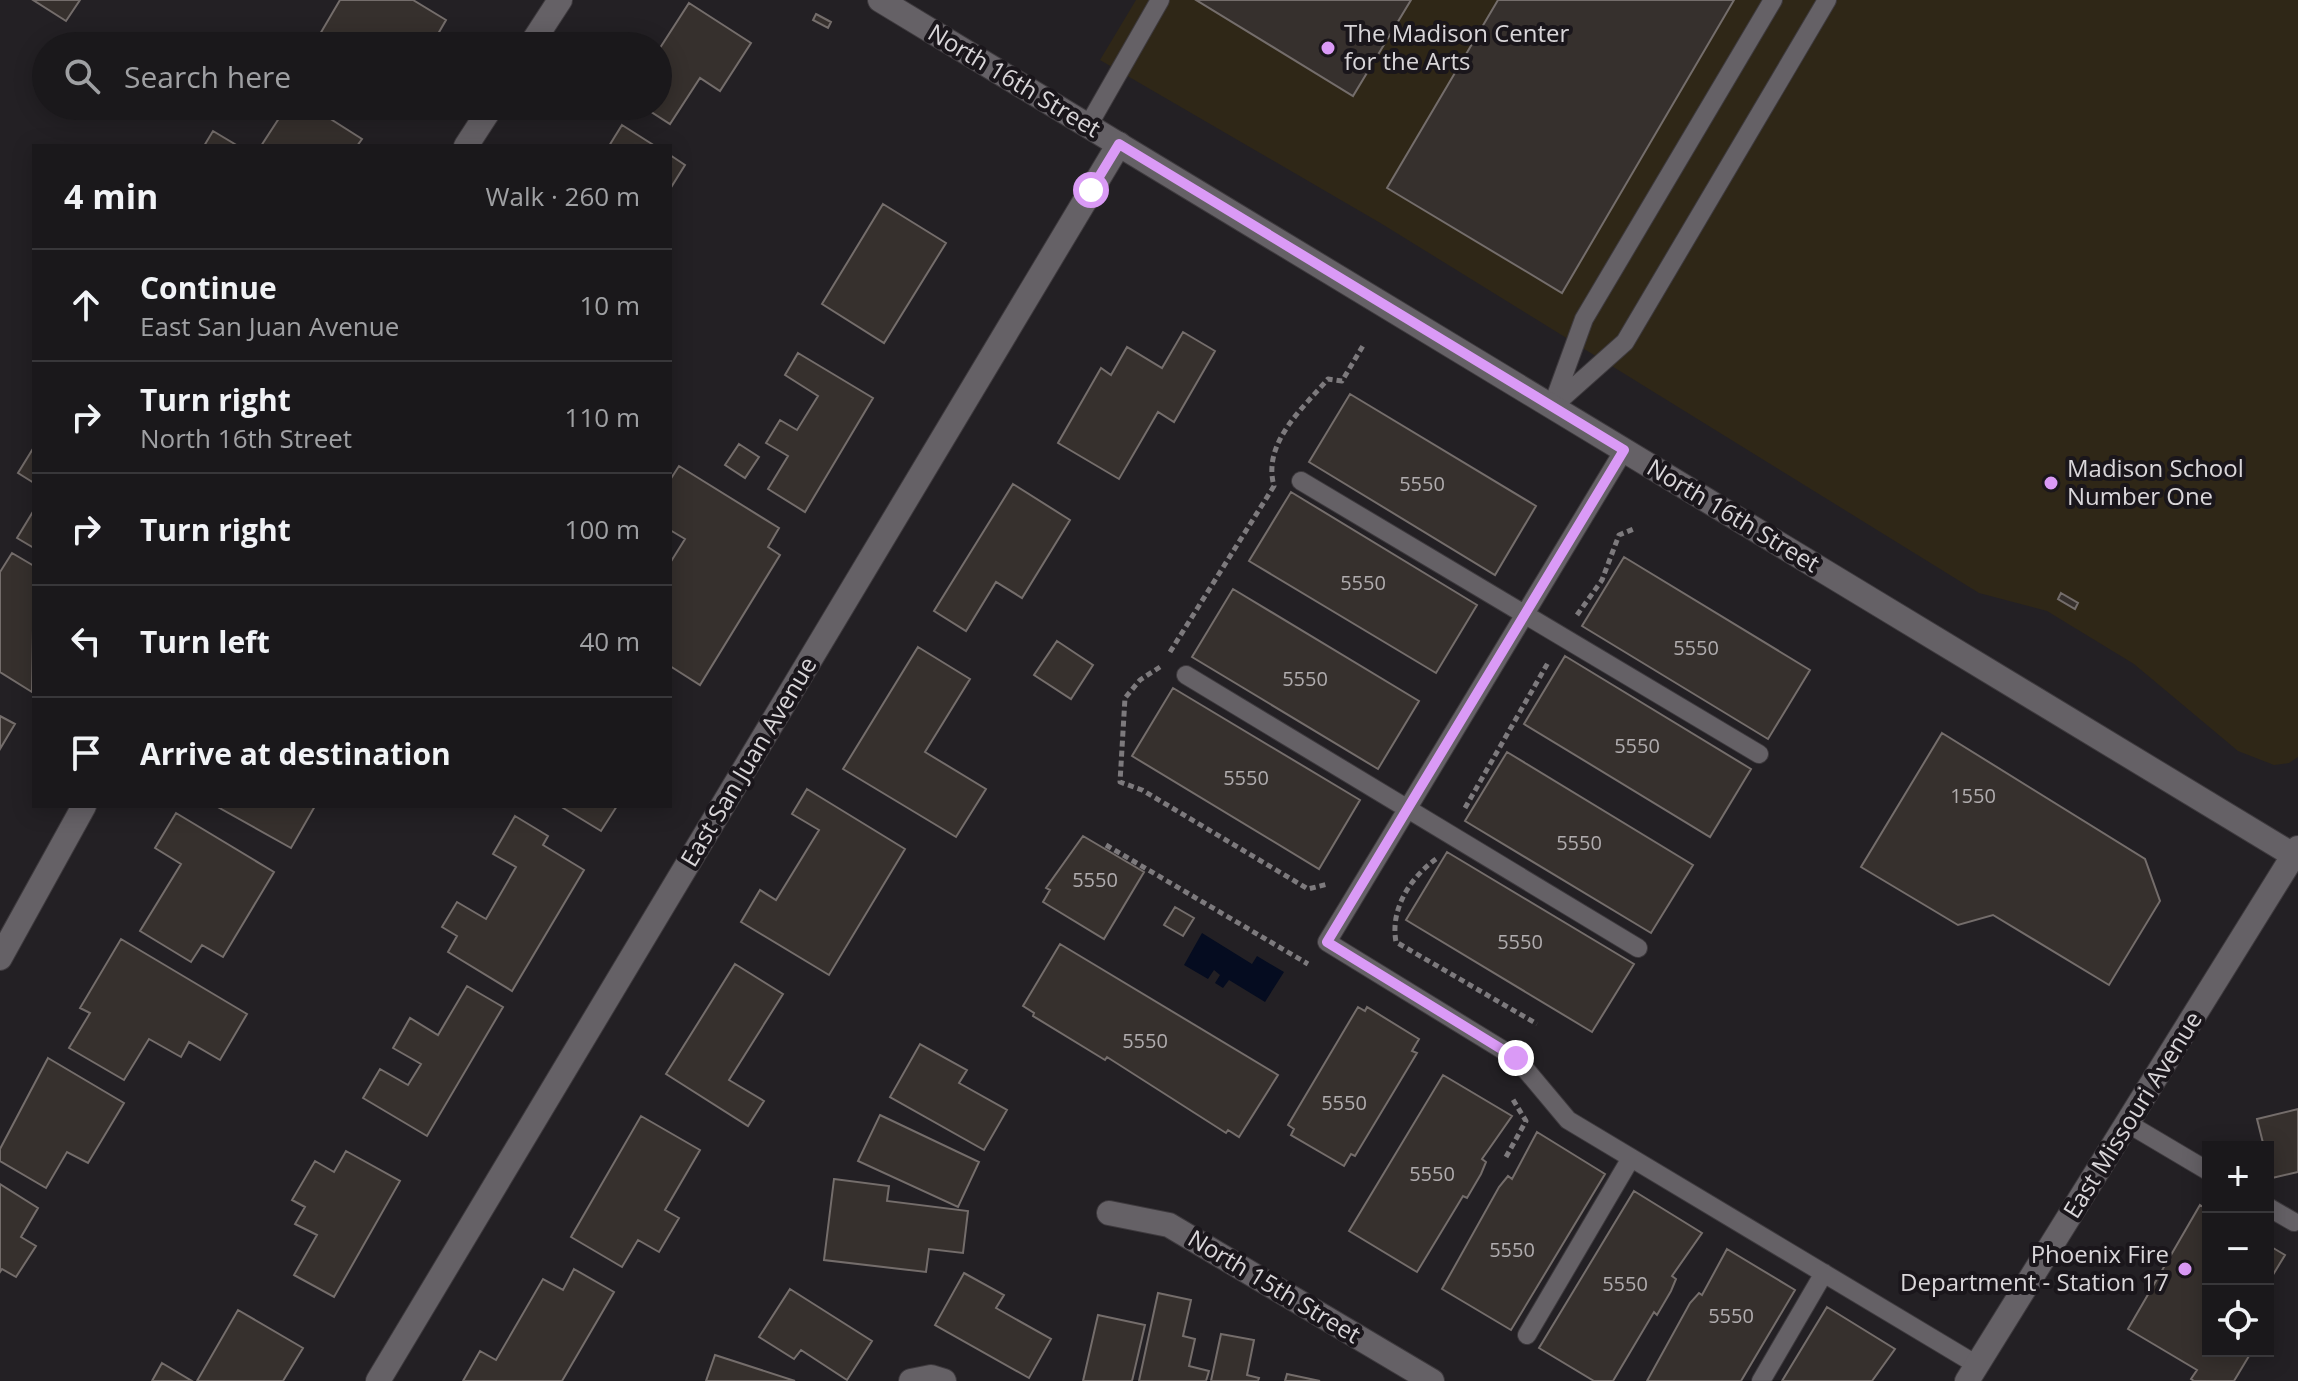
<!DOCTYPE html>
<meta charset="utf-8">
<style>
body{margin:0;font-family:"Open Sans",sans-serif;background:#232124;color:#f1f3f6}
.controls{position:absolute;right:24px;bottom:24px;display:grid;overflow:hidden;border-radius:0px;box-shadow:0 4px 20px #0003}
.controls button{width:72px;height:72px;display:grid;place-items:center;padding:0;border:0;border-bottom:2px solid #38373a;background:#1a181b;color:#f1f3f6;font:40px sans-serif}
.stop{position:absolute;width:24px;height:24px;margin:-18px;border:6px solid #da9af6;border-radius:50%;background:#fff}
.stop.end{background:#da9af6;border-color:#fff;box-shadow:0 2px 8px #0008}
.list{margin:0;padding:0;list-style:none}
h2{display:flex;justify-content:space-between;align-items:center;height:104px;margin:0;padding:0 32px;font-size:34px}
h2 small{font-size:26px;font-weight:400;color:#9fa0a3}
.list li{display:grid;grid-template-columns:52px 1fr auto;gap:24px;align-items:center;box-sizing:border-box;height:112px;padding:0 32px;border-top:2px solid #38373a}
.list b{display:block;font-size:30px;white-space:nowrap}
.list p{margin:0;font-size:26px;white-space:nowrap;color:#9fa0a3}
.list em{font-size:26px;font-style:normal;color:#9fa0a3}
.icon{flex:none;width:44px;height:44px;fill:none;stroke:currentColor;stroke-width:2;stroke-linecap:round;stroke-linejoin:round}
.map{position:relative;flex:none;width:2298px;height:1381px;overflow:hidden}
.search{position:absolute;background:#1a181b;box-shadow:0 4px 20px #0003;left:32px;top:32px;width:640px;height:88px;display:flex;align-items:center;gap:20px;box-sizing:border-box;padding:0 28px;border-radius:44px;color:#9fa0a3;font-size:30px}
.panel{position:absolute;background:#1a181b;box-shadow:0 4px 20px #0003;left:32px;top:144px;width:640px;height:664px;border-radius:0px}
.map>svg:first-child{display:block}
</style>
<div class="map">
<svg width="2298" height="1381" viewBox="0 0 2298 1381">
<rect width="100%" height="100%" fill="#232024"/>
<path fill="#2f2717" d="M1136,0H2298V757L2289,763L2274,765L2238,751L2134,664L2047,611L1979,593L1382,224L1100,60Z"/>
<path fill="#050c20" d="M1202,933L1252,964L1257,956L1284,972L1265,1002L1229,980L1223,988L1215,983L1220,975L1214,970L1208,979L1184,965Z"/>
<path fill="#36302d" stroke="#746d6b" stroke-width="2" d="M33,0H80L66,21Z
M340,0H413L446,20L431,46L416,42L414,46H313Z
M1196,0H1411L1353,96Z
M1498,0H1734L1562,293L1387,188Z
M689,3L751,43L720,91L700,78L670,124L642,106H658V51Z
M816,14L831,22L828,28L813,20Z
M287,106H310L362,139L357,146H261Z
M622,125L655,146H609Z
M213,131L238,146H204Z
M670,155L685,165L670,189Z
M883,204L946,243L884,343L822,304Z
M1183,332L1215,351L1174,422L1158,412L1119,479L1058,443L1101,368L1111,375L1127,347L1162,368Z
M798,353L873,398L805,512L768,489L788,456L766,443L780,420L797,430L818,396L785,375Z
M1350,394L1536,506L1495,575L1309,462Z
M739,444L759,457L745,478L725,465Z
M34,447V483L18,473Z
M679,466L779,528L768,547L780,555L700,685L670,666V563L685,539L670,530V480Z
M1013,484L1070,520L1022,598L996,582L966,631L934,611Z
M1291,492L1477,605L1436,673L1249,561Z
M34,510V548L17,538Z
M12,553L34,566L32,692L0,672V572Z
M1624,557L1810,670L1768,739L1582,626Z
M1233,589L1419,701L1378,769L1192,657Z
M2061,593L2078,603L2075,609L2058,599Z
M1057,641L1093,665L1071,699L1034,675Z
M918,647L970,679L925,752L986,789L956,837L843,769Z
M1565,656L1751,769L1710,837L1524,724Z
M1173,688L1360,800L1319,869L1132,756Z
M0,716L15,724L0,749Z
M1942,733L2145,859L2160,901L2109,985L1993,915L1958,925L1861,867Z
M1507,752L1693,865L1651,933L1465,821Z
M807,789L905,849L829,975L741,922L760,890L776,900L819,830L792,814Z
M216,806H315L291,848Z
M560,806H617L601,831Z
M176,813L274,872L223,957L202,945L191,962L140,931L181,864L155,848Z
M515,816L548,836L543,845L584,870L512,991L448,952L457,936L442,927L457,902L486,919L516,867L493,854Z
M1083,836L1144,872L1104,939L1043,902L1050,890L1046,888Z
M1447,852L1634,964L1592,1032L1406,920Z
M1175,907L1194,918L1183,936L1164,925Z
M121,939L247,1014L220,1060L189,1042L181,1057L149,1039L124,1080L69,1048L90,1013L80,1008Z
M1060,944L1278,1075L1239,1137L1228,1130L1226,1133L1107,1057L1105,1060L1033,1016L1034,1013L1023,1006Z
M735,964L783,994L729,1080L764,1101L748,1126L666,1074Z
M467,986L503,1007L427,1136L363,1098L380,1069L408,1085L421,1064L393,1048L410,1018L438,1035Z
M1358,1007L1365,1011L1367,1007L1419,1039L1412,1051L1417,1053L1355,1156L1351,1154L1344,1166L1291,1135L1294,1129L1288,1125Z
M920,1044L967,1070L959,1083L1007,1110L984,1150L890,1097Z
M48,1058L124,1103L88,1163L67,1152L46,1188L0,1161V1149Z
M1443,1075L1512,1116L1482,1159L1486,1162L1481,1174L1467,1198L1463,1196L1417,1272L1349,1231Z
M2298,1109V1172L2272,1178L2268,1147H2264L2257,1119Z
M880,1115L979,1162L958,1207L858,1161Z
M641,1116L700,1150L665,1210L679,1218L659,1252L638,1240L622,1267L571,1237Z
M1537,1132L1605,1174L1511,1330L1442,1289L1499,1187L1508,1176L1512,1179Z
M346,1151L400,1181L334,1297L294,1275L317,1235L295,1224L305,1207L292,1200L315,1161L334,1172Z
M834,1179L889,1186L887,1201L968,1211L963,1253L929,1249L926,1272L824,1260Z
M0,1184L38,1208L21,1237L36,1246L16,1277L2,1269L0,1272Z
M1634,1191L1702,1233L1672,1276L1676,1279L1671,1291L1657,1315L1654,1312L1613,1381H1594L1539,1348Z
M2200,1205L2208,1210V1351H2252L2234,1381H2194L2191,1379L2197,1370L2128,1329Z
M2268,1245L2285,1255L2268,1283Z
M1727,1249L1795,1290L1741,1381H1647L1690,1303L1699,1293L1702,1295Z
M574,1269L614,1292L562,1381H463L480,1351L496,1360L543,1279L563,1290Z
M964,1273L1004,1295L996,1308L1051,1339L1029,1378L935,1325Z
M790,1289L872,1341L847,1380L801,1350L794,1359L759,1337Z
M1158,1293L1191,1300L1183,1336L1195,1339L1189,1366L1209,1371L1206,1381H1139Z
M1827,1307L1895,1349L1872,1381H1782Z
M238,1310L303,1348L283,1381H197Z
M1098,1315L1145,1325L1132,1381H1083Z
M1221,1334L1254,1340L1247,1375L1259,1378L1258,1381H1211Z
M715,1355L795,1381H706Z
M162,1363L192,1381H152Z
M1287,1374L1320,1381H1285Z"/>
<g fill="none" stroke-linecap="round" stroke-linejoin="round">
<g stroke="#3e3a3e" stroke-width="20">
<path id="lane" d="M1088,126L1160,0
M1553,404L1584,319L1773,0
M1552,407L1625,342L1827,0
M1624,450L1327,942L1516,1058L1568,1120L1977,1365
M1301,481L1759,754
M1186,675L1638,948
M2127,1123L2208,1171
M2268,1207L2294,1222
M1527,1335L1631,1158
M1761,1381L1824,1273"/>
</g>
<g stroke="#3e3a3e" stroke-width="26">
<path id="street" d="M530,46L560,0
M466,146L492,106
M0,958L84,806
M1109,1213L1169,1225L1432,1381
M378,1381L1119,144
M911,1381L931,1377L944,1381"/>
</g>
<g stroke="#3e3a3e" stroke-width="26">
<path id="secondary" d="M880,0L2298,858
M1967,1381L2298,848"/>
</g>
<path stroke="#7d7a7d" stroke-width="5" stroke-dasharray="6 4" stroke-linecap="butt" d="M1577,615L1602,580L1619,535L1636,528
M1170,652L1274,486C1262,443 1303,408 1328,379L1342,381L1364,344
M1160,667L1140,680L1125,698L1120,782L1142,790L1308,889L1328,884
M1465,808L1549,661
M1106,845L1308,964
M1436,859C1410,878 1390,909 1396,942L1537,1024
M1506,1157L1526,1121L1512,1098"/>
<use href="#lane" stroke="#656166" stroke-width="18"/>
<use href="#street" stroke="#656166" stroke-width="24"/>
<use href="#secondary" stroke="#656166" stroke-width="24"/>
</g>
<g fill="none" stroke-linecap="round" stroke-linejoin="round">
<path stroke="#da9af6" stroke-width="10" d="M1091,190L1119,144L1624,450L1327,942L1516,1058"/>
</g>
<g fill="#da9af6" stroke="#1a161b" stroke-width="3">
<circle cx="1328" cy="48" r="8"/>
<circle cx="2051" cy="483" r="8"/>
<circle cx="2185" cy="1269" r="8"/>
</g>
<g text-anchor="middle" stroke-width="8" stroke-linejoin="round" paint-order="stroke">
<g font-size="20" fill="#b0acae">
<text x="1422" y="491">5550</text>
<text x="1363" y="590">5550</text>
<text x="1696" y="655">5550</text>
<text x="1305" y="686">5550</text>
<text x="1637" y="753">5550</text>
<text x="1246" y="785">5550</text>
<text x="1973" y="803">1550</text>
<text x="1579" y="850">5550</text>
<text x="1095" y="887">5550</text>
<text x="1520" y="949">5550</text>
<text x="1145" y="1048">5550</text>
<text x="1344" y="1110">5550</text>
<text x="1432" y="1181">5550</text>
<text x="1512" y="1257">5550</text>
<text x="1625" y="1291">5550</text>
<text x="1731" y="1323">5550</text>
</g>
<g font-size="24" fill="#d9d6d9" stroke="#1a161b" text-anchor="start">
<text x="1344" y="42">The Madison Center<tspan x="1344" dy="28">for the Arts</tspan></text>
<text x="2067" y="477">Madison School<tspan x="2067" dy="28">Number One</tspan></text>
<text x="2169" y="1263" text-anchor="end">Phoenix Fire<tspan x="2169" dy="28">Department - Station 17</tspan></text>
</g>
<g font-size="24" fill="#d9d6d9" stroke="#1a161b">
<text transform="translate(1014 81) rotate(31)" y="8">North 16th Street</text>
<text transform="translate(1733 516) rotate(31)" y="8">North 16th Street</text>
<text transform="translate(749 762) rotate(-59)" y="8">East San Juan Avenue</text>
<text transform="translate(2133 1115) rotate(-58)" y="8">East Missouri Avenue</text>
<text transform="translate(1274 1287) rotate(31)" y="8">North 15th Street</text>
</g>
</g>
</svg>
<div class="controls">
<button>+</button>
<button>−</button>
<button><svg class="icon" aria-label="locate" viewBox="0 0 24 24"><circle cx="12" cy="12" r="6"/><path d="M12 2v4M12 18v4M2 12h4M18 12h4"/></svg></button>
</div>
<div class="stop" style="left:1091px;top:190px"></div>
<div class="stop end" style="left:1516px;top:1058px"></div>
<div class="search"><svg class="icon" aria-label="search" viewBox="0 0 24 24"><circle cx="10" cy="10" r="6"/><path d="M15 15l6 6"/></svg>Search here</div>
<section class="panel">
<h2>4 min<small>Walk · 260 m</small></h2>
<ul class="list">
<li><svg class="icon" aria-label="ahead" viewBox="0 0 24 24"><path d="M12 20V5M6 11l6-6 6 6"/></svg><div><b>Continue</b><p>East San Juan Avenue</p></div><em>10 m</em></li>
<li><svg class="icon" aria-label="right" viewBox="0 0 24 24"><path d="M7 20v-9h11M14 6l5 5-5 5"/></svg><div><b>Turn right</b><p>North 16th Street</p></div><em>110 m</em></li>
<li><svg class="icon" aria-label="right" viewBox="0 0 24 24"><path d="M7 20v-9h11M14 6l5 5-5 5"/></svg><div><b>Turn right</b></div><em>100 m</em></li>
<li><svg class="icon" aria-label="left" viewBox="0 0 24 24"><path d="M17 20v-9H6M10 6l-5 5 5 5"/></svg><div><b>Turn left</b></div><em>40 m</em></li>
<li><svg class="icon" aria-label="arrive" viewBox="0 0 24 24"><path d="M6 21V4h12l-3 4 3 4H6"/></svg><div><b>Arrive at destination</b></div></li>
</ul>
</section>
</div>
